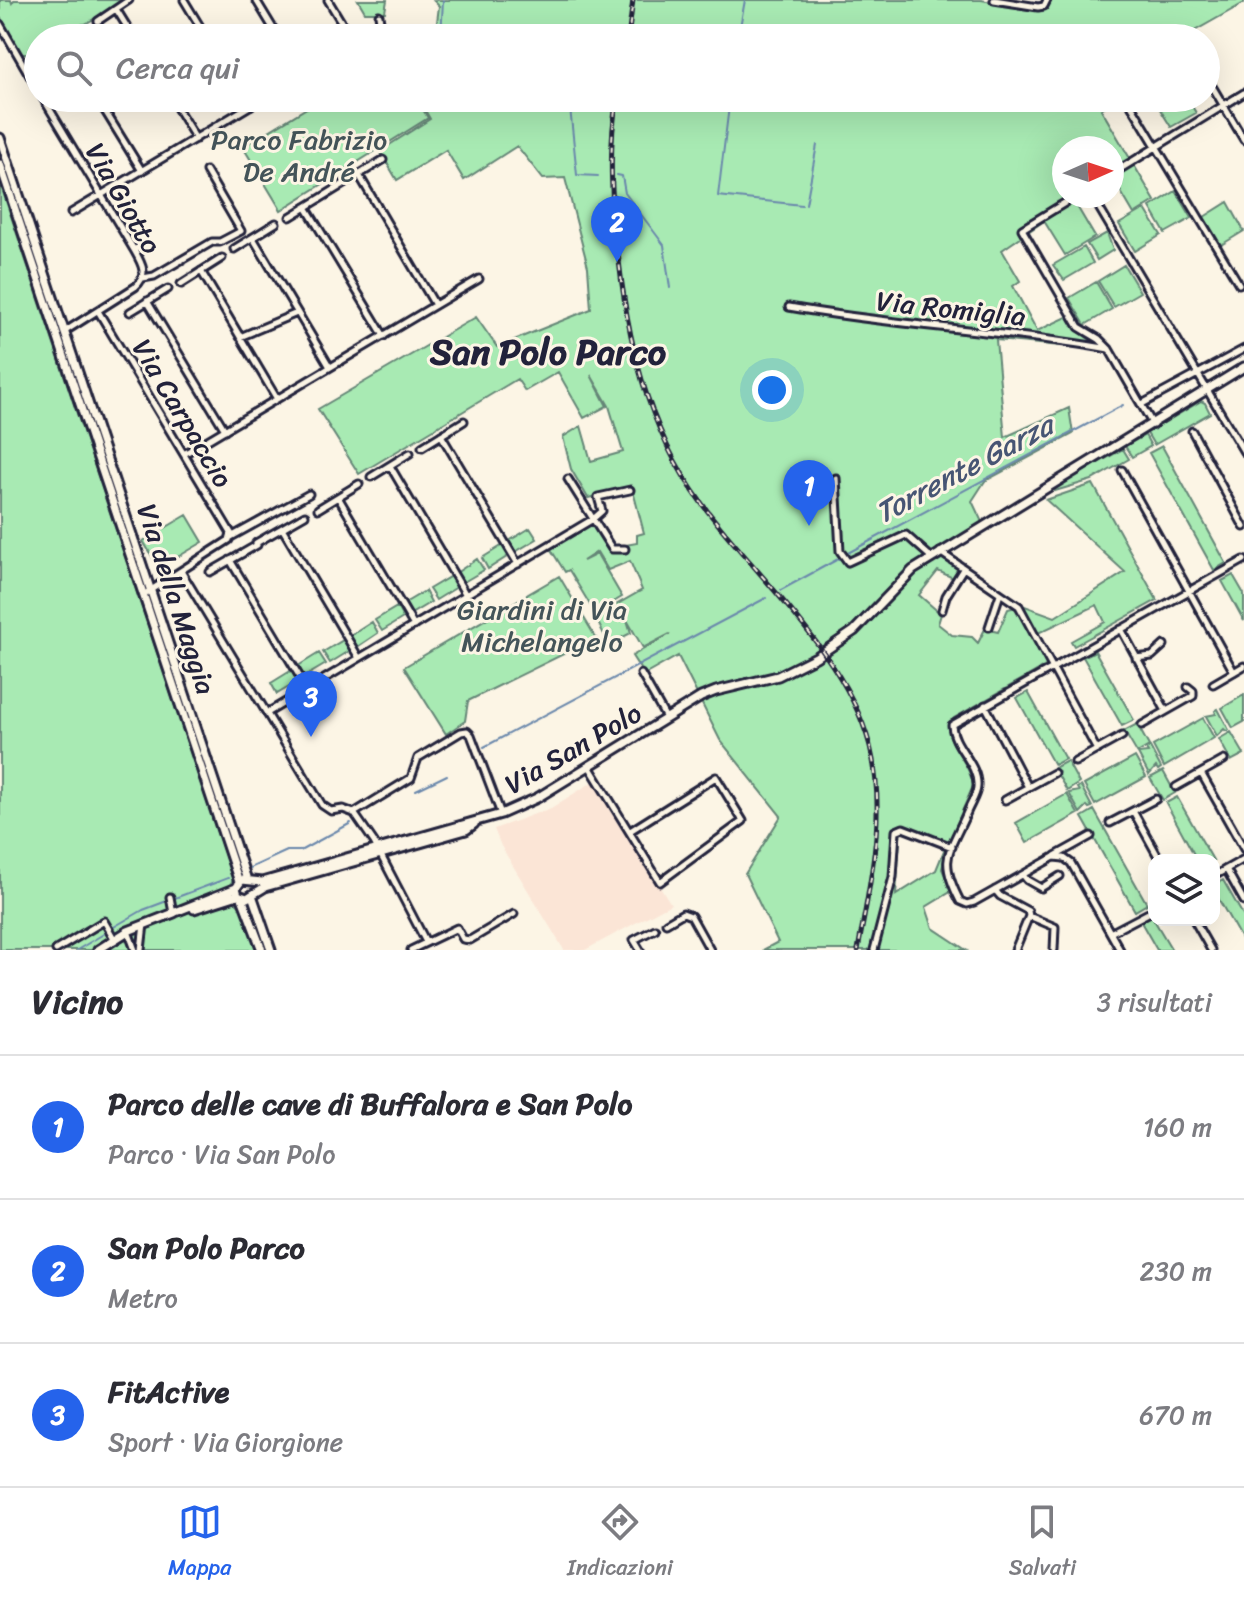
<!DOCTYPE html>
<html lang="it">
<meta charset="utf-8">
<style>
body{margin:0;font-family:Sriracha,sans-serif;background:#f2f2f3;color:#2b2b33}
.controls{position:absolute;right:24px;bottom:24px;display:grid;overflow:hidden;border-radius:16px;box-shadow:0 8px 32px #0002}
.controls button{width:72px;height:72px;display:grid;place-items:center;padding:0;border:0;border-bottom:2px solid #e1e1e2;background:#fff;color:#2b2b33;font:40px sans-serif}
.compass{position:absolute;left:1052px;top:136px;width:72px;height:72px;border-radius:50%;background:#fff;box-shadow:0 8px 32px #0002;rotate:87deg}
.you{position:absolute;left:772px;top:390px;width:28px;height:28px;margin:-20px;border:6px solid #fff;border-radius:50%;background:#1a73e8;box-shadow:0 0 0 12px #1a73e833}
.badge{display:grid;place-items:center;width:52px;height:52px;border-radius:50%;background:#2563eb;color:#fff;font-size:26px;font-weight:700}
.pin{position:absolute;translate:-50% -66px;filter:drop-shadow(0 2px 4px #0008)}
.pin::after{content:'';position:absolute;top:42px;width:28px;height:24px;background:inherit;clip-path:polygon(0 0,100% 0,50% 100%)}
.list{margin:0;padding:0;list-style:none}
h2{display:flex;justify-content:space-between;align-items:center;height:104px;margin:0;padding:0 32px;font-size:34px}
h2 small{font-size:26px;font-weight:400;color:#7c7c81}
.list li{display:grid;grid-template-columns:52px 1fr auto;gap:24px;align-items:center;box-sizing:border-box;height:144px;padding:0 32px;border-top:2px solid #e1e1e2}
.list b{display:block;font-size:30px;white-space:nowrap}
.list p{margin:0;font-size:26px;white-space:nowrap;color:#7c7c81}
.list em{font-size:26px;font-style:normal;color:#7c7c81}
.icon{flex:none;width:44px;height:44px;fill:none;stroke:currentColor;stroke-width:2;stroke-linecap:round;stroke-linejoin:round}
.map{position:relative;flex:none;width:1244px;height:950px;overflow:hidden}
.search{position:absolute;background:#fff;box-shadow:0 8px 32px #0002;left:24px;right:24px;top:24px;height:88px;display:flex;align-items:center;gap:20px;box-sizing:border-box;padding:0 28px;border-radius:44px;color:#7c7c81;font-size:30px}
.sheet{height:536px;background:#fff}
nav{display:flex;justify-content:space-around;align-items:center;box-sizing:border-box;height:112px;border-top:2px solid #e1e1e2;background:#fff;font-size:22px;color:#7c7c81}
nav a{display:grid;justify-items:center;gap:4px}
nav .on{color:#2563eb}
.map>svg:first-child{display:block}
</style>
<div class="map">
<svg width="1244" height="950" viewBox="0 0 1244 950">
<rect width="100%" height="100%" fill="#fcf5e5"/>
<filter id="ink" filterUnits="userSpaceOnUse"><feTurbulence type="fractalNoise" baseFrequency=".0125" numOctaves="2"/><feDisplacementMap in="SourceGraphic" scale="16" xChannelSelector="R" yChannelSelector="G"/><feConvolveMatrix kernelMatrix="1 2 1 2 8 2 1 2 1" color-interpolation-filters="sRGB"/></filter>
<g filter="url(#ink)">
<path fill="#fbe5d6" d="M594,781L671,904L585,950H564L501,846L494,829L551,808Z"/>
<path fill="#a8eab3" stroke="#658677" stroke-width="2" d="M0,0H11L12,3L14,0H125L62,38H38L36,54H21L0,17Z
M358,0H387L385,12H365Z
M433,0H981L1039,10L1047,7L1051,0H1244V3L1182,38H435L439,6Z
M323,98H416L428,118L281,210L243,147Z
M418,98H1118L1101,109L1155,201L1134,214L1114,180L1112,181V148H1064V196H1086L1075,203L1095,237L1065,255L1044,221L1002,250L1020,281L1013,286L1037,331L1069,316L1078,331L1101,348L1067,341L1061,346L996,340L1005,437L1069,408L1073,434L985,481L972,501L982,522L937,550L941,558L959,569L953,578L938,571L919,595L941,614L938,624L952,635L972,637L978,643L985,629L998,632L1008,609L1016,607L1047,665L954,718L948,726C949,748 971,764 973,786L949,842L901,826L896,895L936,870L945,848L947,849L942,869L952,891L926,907L933,928L966,950H763L778,942L745,874L781,816L720,740L678,656L644,675L632,656L670,634L643,648L627,620L631,633L609,644L595,617L642,590L630,561L608,570L597,552L583,561L597,554L622,597L595,613L569,570L565,572L550,548L594,523L609,548L637,543V535L644,533L632,487L588,498L571,469L563,437L581,426L591,461L623,452L609,406L591,375L607,406L584,418L558,372L525,391L517,379L359,474L318,409L476,317L497,347L591,309L588,267L565,178L543,179L517,146L464,180L446,150L397,180L380,151L430,119Z
M1153,98H1187L1196,113L1171,127Z
M0,183L233,880L229,886L236,903L244,910L257,950H0Z
M1176,191L1192,218L1165,233L1150,207Z
M1228,202L1244,231L1221,245L1204,217Z
M1145,209L1161,235L1135,251L1119,224Z
M1107,233L1113,250L1097,260L1087,244Z
M1084,247L1093,263L1064,280L1053,265Z
M1124,265L1140,292L1114,307L1098,281Z
M1096,282L1112,309L1085,325L1069,298Z
M1201,401L1205,403L1210,413L1154,445L1147,433Z
M1145,435L1151,446L1132,457L1125,446Z
M1162,446L1226,563L1214,570L1149,453Z
M1123,449L1129,459L1092,480L1055,491L1054,488Z
M1093,484L1157,600L1074,646L1071,641L1105,622L1097,605L1036,634L1022,608L1025,606L1055,617L1125,572L1046,500Z
M187,515L203,542L159,568L143,541Z
M530,528L537,539L515,552L509,541Z
M503,545L510,555L488,569L482,558Z
M477,559L484,570L462,583L456,573Z
M1233,575L1244,594V621L1222,581Z
M451,576L457,587L436,600L429,589Z
M559,576L596,638L468,701L465,721L446,734L404,667Z
M425,591L431,602L409,615L403,604Z
M397,607L403,618L382,631L375,620Z
M372,622L378,633L357,647L350,636Z
M345,639L351,650L330,663L323,652Z
M1095,651L1134,720L1122,726L1083,657Z
M319,653L326,664L304,677L298,666Z
M292,670L299,681L277,694L271,683Z
M1028,692L1065,759L1054,765L1017,698Z
M1244,695V722L1233,728L1222,708Z
M1218,709L1229,730L1226,731L1224,729L1217,736L1206,716L1216,714L1215,711Z
M1203,718L1214,738L1164,767L1153,746Z
M1137,724L1149,746L1137,753L1124,731Z
M1231,732L1244,754L1231,761L1219,739Z
M1150,747L1161,768L1158,770L1156,767L1149,775L1138,754L1148,753L1146,749Z
M1135,757L1146,777L1095,805L1084,785Z
M1067,761L1079,783L1067,791L1054,768Z
M1163,771L1175,793L1163,800L1150,778Z
M1081,786L1092,807L1089,808L1087,806L1080,813L1069,793L1079,791L1077,788Z
M1067,794L1078,814L1027,843L1016,823Z
M1177,797L1213,860H1197L1166,803Z
M1094,810L1147,904L1135,911L1082,817Z
M1223,880L1244,917V944L1214,891V885Z
M1153,915L1154,920L1172,950H1157L1141,922Z"/>
<g fill="none" stroke-linecap="round" stroke-linejoin="round">
<path stroke="#6b88ac" stroke-width="2" d="M441,38L443,0
M738,38L745,0
M569,98L577,175L598,176
M730,98L718,196L802,205
M617,175L622,176L625,193L664,245L670,288
M806,204L817,145
M846,554L1123,405
M781,590L840,558
M484,747L766,598
M416,790L447,775
M250,868L287,851H300L351,823
M112,928L143,910L228,878
M77,950L107,932"/>
<g stroke="#22223b" stroke-width="11">
<path id="minor" d="M184,0L207,38
M256,0L279,38
M328,0L351,38
M994,0L1038,7L1044,6L1047,0
M116,9L134,38
M98,21L129,0
M0,24L38,90
M1183,36L1184,38
M67,38L83,29
M363,38L381,27L379,15
M1206,76L1244,140
M43,98L134,250C142,264 149,275 135,287L64,332
M97,98L142,171
M171,98L196,139
M244,98L250,106
M1127,98L1239,284
M1112,174L1244,93
M359,175L435,305
M1076,196L1022,229L1079,327L1099,339L1109,349L1153,425
M1092,196L1244,452
M306,207L384,336
M71,213L263,98
M290,217L383,160
M253,238L330,367
M234,249L276,223
M134,250L144,244
M201,271L277,399
M143,278L154,276L212,242H220L241,231L206,171
M181,284L222,258
M147,301L225,430
M789,307C895,326 1003,330 1109,349
M98,311L231,533L229,540L143,595
M130,312L168,289
M240,337L297,313
M1142,404L1244,349
M1192,431L1244,527
M441,435L518,564
M422,447L464,421
M184,454L479,279
M390,466L466,595
M1122,470L1234,672
M371,477L410,453
M836,478L840,551L848,562L906,535L932,558
M568,479L612,549H625
M338,497L414,626
M318,509L359,484
M282,528L359,658
M231,537L309,494
M256,543L305,515
M940,552L1019,606L1097,750
M230,560L307,689
M181,571L322,805L331,811L343,809L354,813L374,842L426,942
M210,572L257,545
M942,610L946,596L963,569
M989,627L1000,594
M1121,629L1166,711
M1136,658L1152,656L1164,645
M641,674L666,718
M1213,684L1244,666
M985,705L1028,787
M267,713L593,519L602,511L598,497L630,490
M1142,725L1193,696V691L1188,687
M1075,762L1122,736
M589,766L660,882L743,821L716,777L630,831
M1201,773L1244,849
M1176,787L1224,760
M1005,800L1054,773
M1133,811L1160,860
M354,813L411,778L418,758L461,732L467,731L471,735L501,814
M1110,823L1156,799
M1055,856L1091,836
M1226,869L1244,901
M1023,875L1027,880L1041,888L1060,876
M1214,876L1244,859
M995,890L1000,896L1028,911L1029,916L1015,950
M170,897L173,913
M1029,916L1055,927L1054,950
M1194,920L1211,950
M666,923L683,913L691,916L710,950
M128,931L135,950
M1112,932L1154,910
M56,950L104,921L115,940
M141,950L144,924
M411,950L457,928L463,939L470,940L514,914
M640,950L634,940L655,929
M874,950L893,877L896,831L903,828L952,847
M1120,950L1071,863L1064,858L1054,857L974,902L967,904L960,901C937,857 950,852 968,810C971,803 977,794 977,787C979,764 953,747 952,725L1244,560"/>
</g>
<g stroke="#22223b" stroke-width="13">
<path id="tertiary" d="M0,138L247,880
M0,164L239,882
M252,895L271,950
M242,898L262,950"/>
</g>
<g stroke="#22223b" stroke-width="13">
<path id="secondary" d="M236,888L238,895L247,898L265,887L466,830L474,824
M194,909L238,895
M173,913L236,888L242,880L262,882L501,814L537,798L701,697L716,691L778,676L816,657L854,631L913,570L1244,367
M98,950L128,931L174,913"/>
</g>
<use href="#minor" stroke="#fcf5e5" stroke-width="5"/>
<use href="#tertiary" stroke="#fcf5e5" stroke-width="7"/>
<use href="#secondary" stroke="#fcf5e5" stroke-width="7"/>
<g stroke="#22223b" stroke-width="5">
<path id="rail" d="M628,38L633,0
M617,98C607,154 612,205 619,261C630,355 652,443 713,518C767,586 848,661 870,746C887,815 870,882 858,950"/>
</g>
<use href="#rail" stroke="#fcf5e5" stroke-width="2" stroke-dasharray="6" stroke-linecap="butt"/>
</g>
</g>
<g text-anchor="middle" stroke-width="6" stroke-linejoin="round" paint-order="stroke">
<g font-size="28" fill="#445459" stroke="#fcf5e5">
<text x="299" y="149">Parco Fabrizio<tspan x="299" dy="32">De André</tspan></text>
<text x="542" y="619">Giardini di Via<tspan x="542" dy="32">Michelangelo</tspan></text>
</g>
<g font-size="28" fill="#22223b" stroke="#fcf5e5">
<text transform="translate(124 198) rotate(60)" y="10">Via Giotto</text>
<text transform="translate(951 308) rotate(6)" y="10">Via Romiglia</text>
<text transform="translate(183 413) rotate(59)" y="10">Via Carpaccio</text>
<text transform="translate(177 599) rotate(72)" y="10">Via della Maggia</text>
<text transform="translate(573 748) rotate(-30)" y="10">Via San Polo</text>
</g>
<g font-size="30" font-style="italic" fill="#475574" stroke="#fcf5e5">
<text transform="translate(964 469) rotate(-28)" y="10">Torrente Garza</text>
</g>
<g font-size="36" font-weight="bold" fill="#22223b" stroke="#fcf5e5">
<text x="548" y="364">San Polo Parco</text>
</g>
</g>
</svg>
<div class="controls">
<button><svg class="icon" aria-label="layers" viewBox="0 0 24 24"><path d="M12 4l9 5-9 5-9-5zM3 14l9 5 9-5"/></svg></button>
</div>
<svg class="compass" viewBox="-18 -18 36 36"><path d="M0-13l5 13h-10z" fill="#e53935"/><path d="M0 13l5-13h-10z" fill="#7c7c81"/></svg>
<div class="you"></div>
<div class="pin badge" style="left:809px;top:526px">1</div>
<div class="pin badge" style="left:617px;top:262px">2</div>
<div class="pin badge" style="left:311px;top:737px">3</div>
<div class="search"><svg class="icon" aria-label="search" viewBox="0 0 24 24"><circle cx="10" cy="10" r="6"/><path d="M15 15l6 6"/></svg>Cerca qui</div>
</div>
<section class="sheet">
<h2>Vicino<small>3 risultati</small></h2>
<ul class="list">
<li><span class="badge">1</span><div><b>Parco delle cave di Buffalora e San Polo</b><p>Parco · Via San Polo</p></div><em>160 m</em></li>
<li><span class="badge">2</span><div><b>San Polo Parco</b><p>Metro</p></div><em>230 m</em></li>
<li><span class="badge">3</span><div><b>FitActive</b><p>Sport · Via Giorgione</p></div><em>670 m</em></li>
</ul>
</section>
<nav>
<a class="on"><svg class="icon" aria-label="map" viewBox="0 0 24 24"><path d="M3 6l6-2 6 2 6-2v14l-6 2-6-2-6 2zM9 4v14M15 6v14"/></svg>Mappa</a>
<a><svg class="icon" aria-label="directions" viewBox="0 0 24 24"><path d="M12 3l9 9-9 9-9-9zM9 14v-3h6M13 9l2 2-2 2"/></svg>Indicazioni</a>
<a><svg class="icon" aria-label="saved" viewBox="0 0 24 24"><path d="M7 4h10v16l-5-4-5 4z"/></svg>Salvati</a>
</nav>
